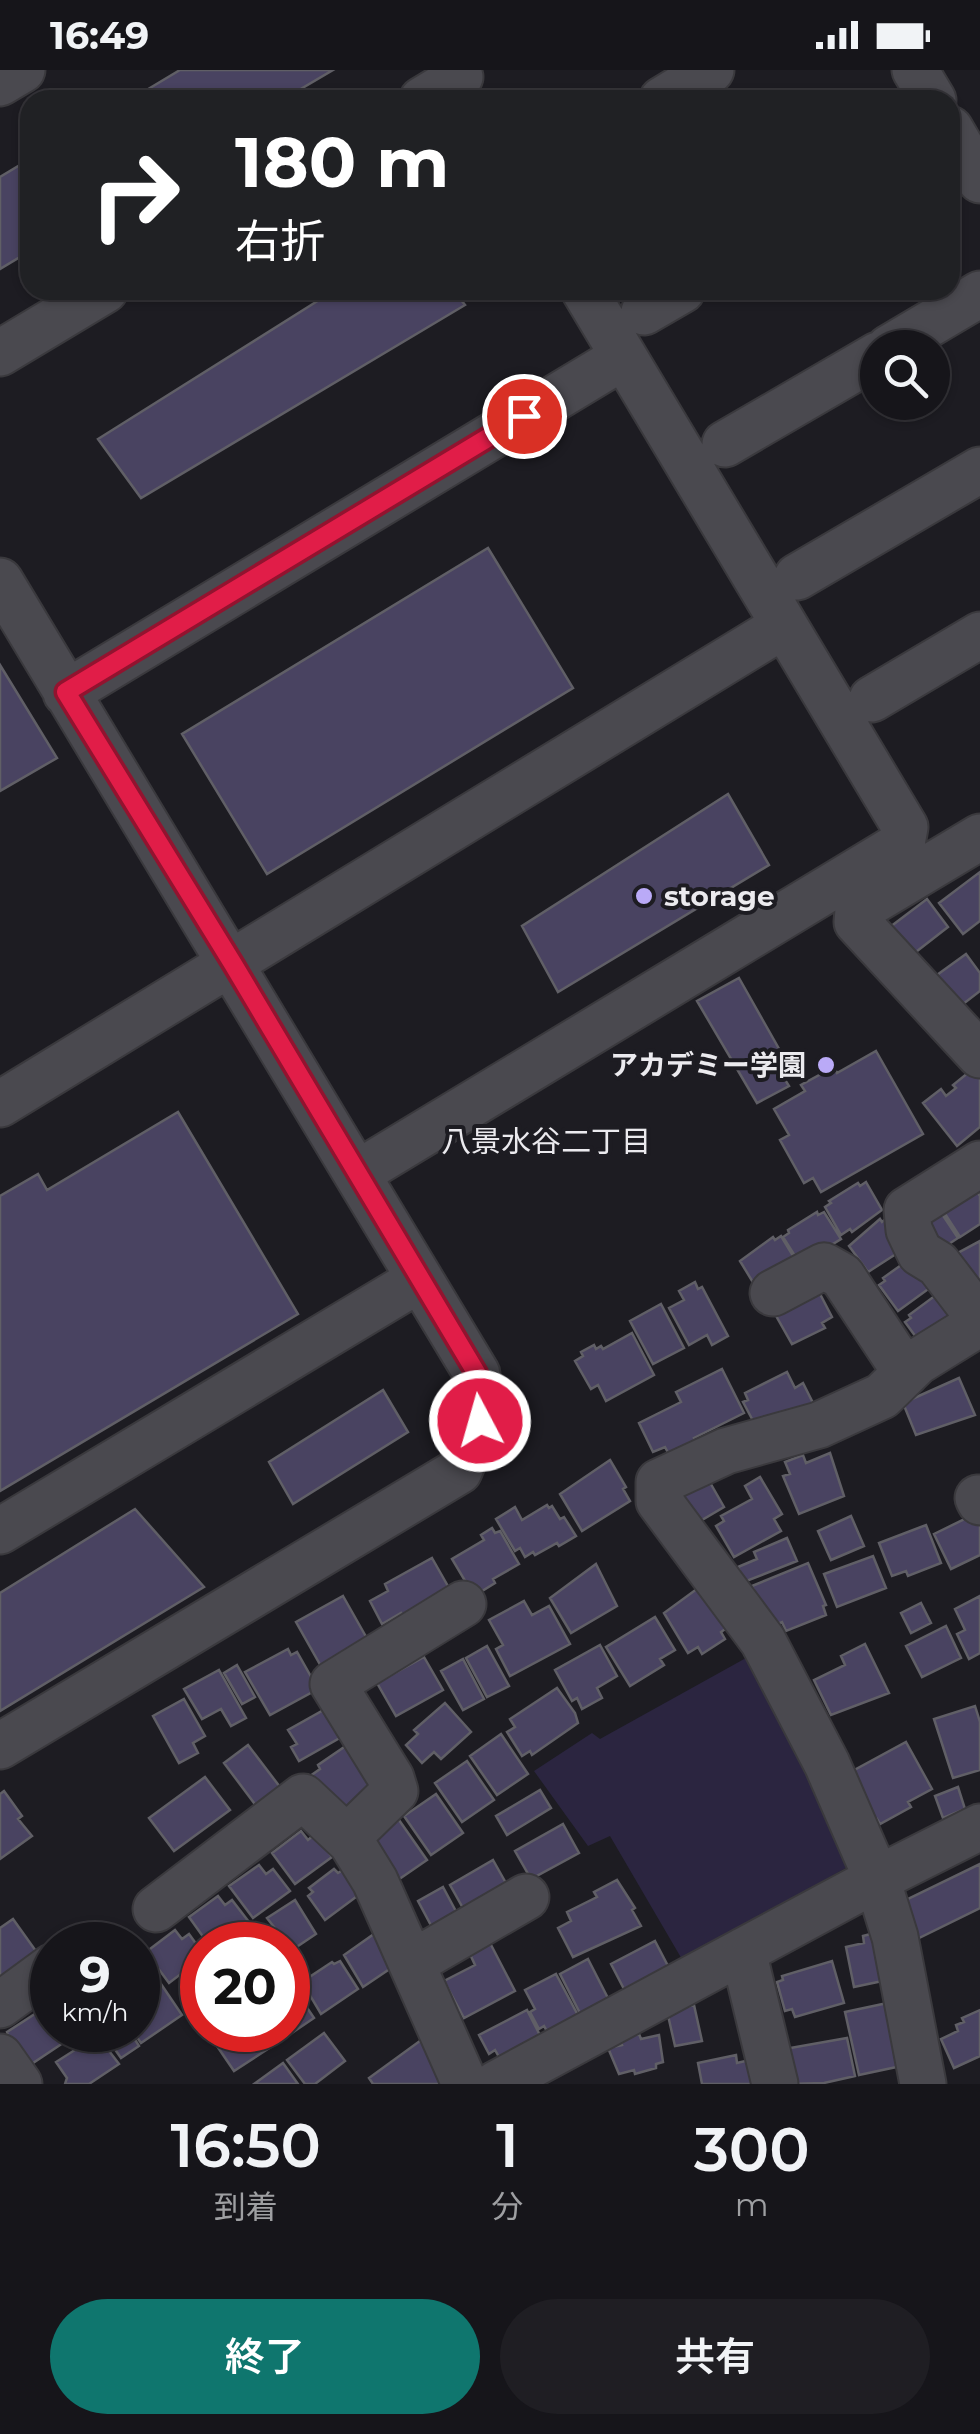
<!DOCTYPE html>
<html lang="ja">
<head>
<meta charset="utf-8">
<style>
  body { margin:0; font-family:Montserrat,"Noto Sans JP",sans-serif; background:#1f1e23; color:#f1f3f6; height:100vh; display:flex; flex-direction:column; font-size:38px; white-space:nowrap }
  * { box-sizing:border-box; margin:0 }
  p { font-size:32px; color:#9e9fa2 }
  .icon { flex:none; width:55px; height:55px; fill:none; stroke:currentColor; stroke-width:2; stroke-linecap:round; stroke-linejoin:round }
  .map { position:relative; height:2014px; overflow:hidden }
  .sheet { display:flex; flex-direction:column; background:#16151a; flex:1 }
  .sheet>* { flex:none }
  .hud { position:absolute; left:20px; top:20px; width:940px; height:210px; border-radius:30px; box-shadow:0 2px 8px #0004,0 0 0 2px #353439; background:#202124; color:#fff; overflow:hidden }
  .controls { position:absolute; left:860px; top:260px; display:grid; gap:20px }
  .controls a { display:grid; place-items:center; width:90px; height:90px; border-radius:50%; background:#16151a; box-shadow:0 2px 8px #0004,0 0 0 2px #353439; font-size:50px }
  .speed { position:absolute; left:30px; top:1852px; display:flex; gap:20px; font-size:50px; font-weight:700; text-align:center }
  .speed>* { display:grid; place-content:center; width:130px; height:130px; border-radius:50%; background:#16151a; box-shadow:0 2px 8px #0004,0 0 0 2px #353439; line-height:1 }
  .speed small { font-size:25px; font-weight:400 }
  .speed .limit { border:15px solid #d22; background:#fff; color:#111 }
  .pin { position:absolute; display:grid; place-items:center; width:85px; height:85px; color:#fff; margin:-42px; border:5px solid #fff; border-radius:50%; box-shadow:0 2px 10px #0007 }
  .me { position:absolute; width:110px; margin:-55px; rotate:354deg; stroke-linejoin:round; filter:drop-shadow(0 0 8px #0008) }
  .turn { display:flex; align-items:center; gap:35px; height:210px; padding:0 50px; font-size:45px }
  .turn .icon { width:130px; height:130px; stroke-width:2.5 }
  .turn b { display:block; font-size:70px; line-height:85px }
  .eta { display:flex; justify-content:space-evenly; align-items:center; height:170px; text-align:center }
  .eta b { font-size:60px; font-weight:600; line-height:70px }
  .action { display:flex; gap:20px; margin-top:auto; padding:20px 50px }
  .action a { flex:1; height:115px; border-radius:60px; background:#0f766e; color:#fff; font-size:40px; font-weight:600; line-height:115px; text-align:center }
  .action a+a { background:#1f1e23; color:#f1f3f6 }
  .status { display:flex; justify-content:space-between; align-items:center; height:70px; padding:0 50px; background:#16151a; direction:ltr }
  .status svg { height:28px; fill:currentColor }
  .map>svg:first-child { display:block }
  .green { fill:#2b2540 }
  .building { fill:#494361; stroke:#605f66; stroke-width:2.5 }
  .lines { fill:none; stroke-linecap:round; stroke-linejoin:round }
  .minor-casing { stroke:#3a393d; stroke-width:49 }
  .minor { stroke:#4a494f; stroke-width:45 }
  .route-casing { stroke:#92132f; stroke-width:25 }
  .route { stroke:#e11d48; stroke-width:18 }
  .poi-dot { fill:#baaaf7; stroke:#1d1c22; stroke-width:4 }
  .labels { text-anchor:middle; stroke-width:8; stroke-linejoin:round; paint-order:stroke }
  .poi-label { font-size:28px; font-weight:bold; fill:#ebeaee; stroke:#1d1c22; text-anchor:start }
  .neighbourhood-label { font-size:30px; fill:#ebeaee; stroke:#1d1c22 }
</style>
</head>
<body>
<div class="status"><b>16:49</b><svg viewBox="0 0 49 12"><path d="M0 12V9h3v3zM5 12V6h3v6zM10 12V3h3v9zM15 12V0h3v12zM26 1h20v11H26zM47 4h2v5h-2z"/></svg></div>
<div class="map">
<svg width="980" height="2014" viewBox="0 0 980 2014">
  <rect width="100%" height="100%" fill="#1d1c22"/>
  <path class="green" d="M746,1588L761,1591L851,1795L683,1891L610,1766L588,1776L534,1701L592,1663L600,1669Z"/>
  <path class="building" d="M180,0H333L282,30H130Z
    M30,89V181L0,199V107Z
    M335,220H453L465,235L141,428L98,369Z
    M488,478L573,618L267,804L182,664Z
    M0,595L57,688L0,721Z
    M728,724L769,795L558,922L522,856Z
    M980,802V851L963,864L939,833Z
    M927,829L948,857L912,885L890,857Z
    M966,884L980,903V921L954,941L930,910Z
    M739,908L791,1000L782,1005L789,1016L757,1033L697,931Z
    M876,981L923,1064L821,1122L813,1108L804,1113L780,1070L789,1065L774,1039L805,1021L801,1015L834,997L837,1003Z
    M974,998L980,1005V1057L957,1076L923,1033L941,1019L946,1026L956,1018L953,1015Z
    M178,1042L298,1244L0,1421V1126L38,1104L47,1120Z
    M866,1112L882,1140L852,1162L850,1159L841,1165L825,1137L831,1133L829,1131L858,1113L860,1116Z
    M973,1115L980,1126V1154L960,1167L936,1130Z
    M938,1138L958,1168L926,1189L930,1143Z
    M817,1142L818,1145L824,1142L841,1169L800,1194L783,1167L789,1163L788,1160Z
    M888,1147L896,1184L868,1202L849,1176L880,1149L882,1152Z
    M781,1166L798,1194L757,1219L740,1191L773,1167L775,1170Z
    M980,1171V1225L941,1192Z
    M911,1188L938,1212L898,1241L879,1215L885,1211L883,1208Z
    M695,1212L698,1219L702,1217L728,1266L712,1275L707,1265L689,1275L669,1238L684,1230L679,1221Z
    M818,1220L832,1247L822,1253L825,1258L792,1274L775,1244Z
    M936,1225L963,1249L924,1278L905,1252L911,1248L909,1245Z
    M661,1234L684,1278L653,1294L630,1251Z
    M632,1263L654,1305L606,1331L598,1315L591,1319L575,1291L583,1286L581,1282L594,1275L596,1279L601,1276L603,1279Z
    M722,1299L744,1343L694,1368L700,1379L673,1392L665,1377L653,1382L639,1353L681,1332L676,1322Z
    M787,1302L795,1318L803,1313L814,1335L759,1362L743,1332L748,1330L745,1323Z
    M959,1308L975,1345L916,1365L903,1333Z
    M383,1320L408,1362L293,1434L269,1392Z
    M830,1383L844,1426L799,1444L783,1406L790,1404L785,1392L803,1385L806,1393Z
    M610,1390L626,1417L623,1419L630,1431L582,1461L560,1424Z
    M760,1407L782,1444L774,1449L781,1461L734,1487L716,1456L724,1451L721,1446L752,1429L745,1416Z
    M708,1409L724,1437L690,1457L674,1428Z
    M547,1435L549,1438L552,1436L560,1449L564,1447L576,1466L559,1476L557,1473L535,1485L533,1482L525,1487L520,1478L515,1481L496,1449L515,1437L522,1450Z
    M135,1439L204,1517L0,1641V1523Z
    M977,1443L980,1450V1485L951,1499L934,1464Z
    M851,1446L864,1476L831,1490L818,1461Z
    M926,1455L941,1493L908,1506L906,1501L892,1506L879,1473Z
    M492,1458L495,1463L500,1461L519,1494L493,1509L495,1513L474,1526L452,1489L484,1470L481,1465Z
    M787,1468L797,1491L744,1512L738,1497L757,1489L754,1482Z
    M873,1486L886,1518L837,1537L824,1504Z
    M432,1488L453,1525L406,1551L401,1543L382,1554L370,1531L388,1521L385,1514Z
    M808,1493L826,1535L823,1536L826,1545L786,1561L782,1552L770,1557L752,1516Z
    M596,1494L617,1536L571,1563L550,1528Z
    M705,1513L731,1555L721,1562L725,1569L702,1584L698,1577L688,1583L664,1543Z
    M343,1526L369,1572L322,1598L296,1552Z
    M980,1526V1583L969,1589L957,1564L965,1560L955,1539Z
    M524,1531L532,1545L549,1536L570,1574L510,1606L496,1579L503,1575L489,1550Z
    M921,1533L931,1553L911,1563L901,1543Z
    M655,1547L675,1580L660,1589L664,1595L630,1616L606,1577Z
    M946,1556L961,1588L922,1607L906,1576Z
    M865,1574L889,1623L831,1645L814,1610L845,1595L841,1586Z
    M600,1575L617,1606L597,1618L602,1628L582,1639L577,1628L572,1631L555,1600Z
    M487,1576L509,1616L487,1627L466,1588Z
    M288,1579L291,1585L297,1582L318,1619L270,1645L245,1602Z
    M424,1587L443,1620L396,1646L377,1613Z
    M463,1589L484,1629L463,1640L441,1601Z
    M237,1595L255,1627L242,1634L224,1603Z
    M219,1600L246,1648L231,1656L221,1639L202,1649L184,1619Z
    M557,1618L575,1643L578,1653L532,1685L530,1681L522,1686L507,1662L515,1657L510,1649Z
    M184,1629L205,1666L193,1673L198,1683L179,1693L153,1646Z
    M445,1633L471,1662L441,1689L434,1682L422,1693L406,1675L418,1664L414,1660Z
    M975,1636L980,1652V1700L953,1708L934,1649Z
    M329,1637L345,1665L299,1691L291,1677L297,1674L288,1660Z
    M501,1664L528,1704L497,1725L470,1686Z
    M353,1671L380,1711L341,1751L310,1706L320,1699L318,1695Z
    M906,1672L932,1719L908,1732L911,1737L880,1754L877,1749L873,1752L847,1704Z
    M248,1675L280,1717L260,1741L224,1693Z
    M467,1691L494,1730L462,1752L435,1713Z
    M205,1707L230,1740L174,1781L149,1748Z
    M958,1717L965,1739L943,1748L935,1726Z
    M540,1720L551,1738L507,1765L496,1746Z
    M4,1721L22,1746L18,1749L32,1766L0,1789V1724Z
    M436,1724L463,1763L431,1785L404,1746Z
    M399,1750L427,1790L395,1812L368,1771Z
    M563,1754L579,1783L531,1809L515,1781Z
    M301,1761L308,1770L315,1764L332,1787L295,1814L272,1783Z
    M493,1790L511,1822L468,1847L450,1815Z
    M980,1794V1838L917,1869L904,1831Z
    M259,1795L266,1804L273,1799L290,1821L253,1848L229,1816Z
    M334,1799L338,1803L343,1800L360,1824L325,1850L308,1826L313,1822L309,1818Z
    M617,1810L635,1838L632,1840L641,1856L573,1887L558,1858L571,1851L567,1842L597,1827L594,1822Z
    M443,1817L459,1847L434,1861L418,1831Z
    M218,1826L225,1835L232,1830L249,1852L218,1875H209L189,1847Z
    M295,1830L316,1864L289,1882L288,1875L267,1848Z
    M13,1849L38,1884L0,1911V1858Z
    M175,1860L182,1869L189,1864L202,1882V1888L169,1913L146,1882Z
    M882,1861L892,1909L854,1917L846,1877L864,1873L863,1866Z
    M374,1864L400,1892L363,1917L344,1885Z
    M489,1871L515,1921L464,1948L444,1911L475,1895L469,1882Z
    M655,1871L668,1896L624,1919L611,1894Z
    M588,1889L612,1936L584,1951L560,1904Z
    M340,1891L358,1919L321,1944L302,1912L332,1892L334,1894Z
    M832,1891L844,1933L795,1947L792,1939L785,1941L777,1912L783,1910L782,1906Z
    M556,1904L581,1951L550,1967L544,1956L539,1959L530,1942L535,1939L525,1920Z
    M202,1905V1952L200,1954L181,1928L186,1924L183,1919Z
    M161,1914L182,1945L141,1973L132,1960H138V1930Z
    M295,1920L314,1948L277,1973L268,1960H288V1921L290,1923Z
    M892,1932L906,1995L859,2005L845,1942Z
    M694,1935L702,1971L675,1976L667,1941Z
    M527,1940L544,1973L503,1994L495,1980L489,1984L479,1965Z
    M980,1940V1986L954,1998L941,1969L958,1961L956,1955L964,1952L962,1948Z
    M38,1942L63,1973L21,2001L7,1962Z
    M93,1960L119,1994L89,2014H65L67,2008L56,1992L78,1978L74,1972Z
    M119,1960H129L139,1976L121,1988L107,1968Z
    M229,1960H260L271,1977L234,2001L215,1973V1969Z
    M324,1963L345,1991L315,2014H305L287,1990Z
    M639,1964L641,1969L659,1965L663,1992L656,1994V1998L635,2004L634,2000L619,2004L608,1978L622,1975L620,1969Z
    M424,1968L455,2014H373L369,2008Z
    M847,1968L855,2006L824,2013L786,2014L779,1980Z
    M736,1985L737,1993L754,1989L760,2014H702L698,1993Z
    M283,1993L298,2014H254Z"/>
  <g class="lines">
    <g class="minor-casing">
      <path id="minor" d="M915,0L933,30
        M0,13L22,0
        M422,30L460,7
        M662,30L711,0
        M950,59L980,110
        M644,242L682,220
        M889,278L980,224
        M0,283L105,220
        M725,374L878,285
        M797,507L980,400
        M0,511L477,1304L480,1351L459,1401L0,1676
        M66,623L623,287
        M872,629L980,565
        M980,767L858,840L857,852L980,985
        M0,1034L783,556
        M980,1094L907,1140L909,1160L920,1183L938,1194L980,1249
        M358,1103L902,774L905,757L584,220
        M773,1223L824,1196L842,1206L906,1303
        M978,1428L980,1432
        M0,1461L420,1209
        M351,1772L357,1758L395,1721L391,1708L333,1614L463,1534
        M156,1839L303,1727L351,1772L375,1811L465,2014
        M743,1881L775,2014
        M412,1893L526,1827
        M0,1935L52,1897
        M0,1987L19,2014
        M496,2014L877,1809L980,1757
        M923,2014L895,1867L877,1809L827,1694L763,1571L659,1431V1412L726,1381L819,1355L882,1326L917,1292L980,1253"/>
    </g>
    <use href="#minor" class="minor"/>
  </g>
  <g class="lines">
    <g class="route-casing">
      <path id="route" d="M480,1351L477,1304L233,894L66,622L524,346"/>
    </g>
    <use href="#route" class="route"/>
  </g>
  <g class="poi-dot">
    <circle cx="644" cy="826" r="10"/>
    <circle cx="826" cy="995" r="10"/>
  </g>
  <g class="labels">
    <g class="poi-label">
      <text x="664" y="836">storage</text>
      <text x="806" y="1005" text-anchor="end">アカデミー学園</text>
    </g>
    <g class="neighbourhood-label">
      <text x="546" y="1082">八景水谷二丁目</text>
    </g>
  </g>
</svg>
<div class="controls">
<a><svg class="icon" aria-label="search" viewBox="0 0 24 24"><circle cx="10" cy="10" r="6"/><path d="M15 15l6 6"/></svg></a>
</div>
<div class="speed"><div>9<small>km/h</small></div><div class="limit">20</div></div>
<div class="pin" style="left:524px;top:346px;background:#d93025"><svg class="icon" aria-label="arrive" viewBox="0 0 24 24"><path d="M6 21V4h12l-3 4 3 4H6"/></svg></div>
<svg class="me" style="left:480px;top:1351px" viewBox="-20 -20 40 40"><circle r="17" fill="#e11d48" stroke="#fff" stroke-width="3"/><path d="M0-11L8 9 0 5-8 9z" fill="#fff"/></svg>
<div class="hud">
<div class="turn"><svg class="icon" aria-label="right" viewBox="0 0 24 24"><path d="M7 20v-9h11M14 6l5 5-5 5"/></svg><div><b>180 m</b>右折</div></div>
</div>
</div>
<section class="sheet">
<div class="eta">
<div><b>16:50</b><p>到着</p></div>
<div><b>1</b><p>分</p></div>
<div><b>300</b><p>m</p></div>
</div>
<div class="action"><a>終了</a><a>共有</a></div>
</section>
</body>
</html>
